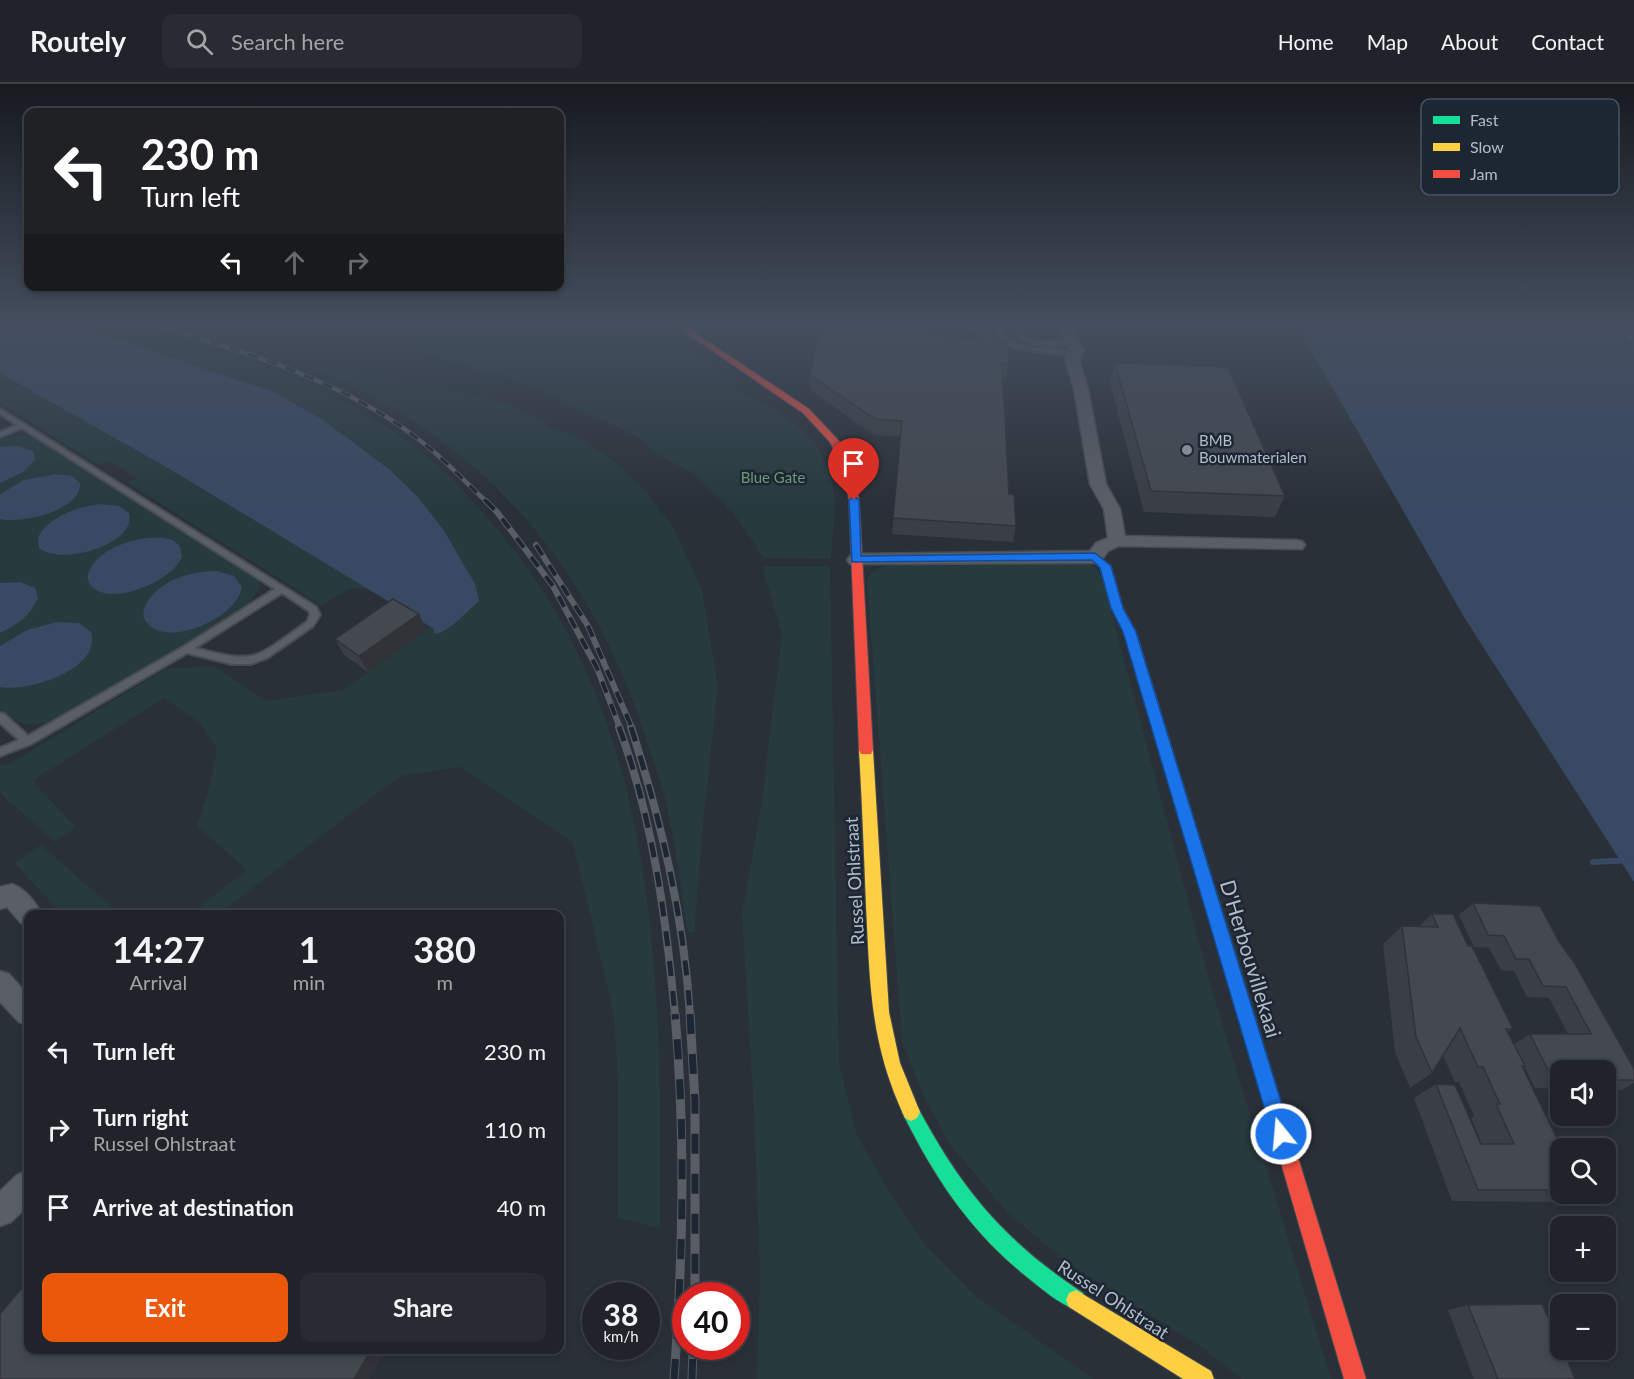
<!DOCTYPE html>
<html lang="en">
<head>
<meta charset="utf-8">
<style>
  body { margin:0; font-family:Lato,sans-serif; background:#282c32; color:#f1f3f6; height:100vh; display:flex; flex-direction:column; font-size:22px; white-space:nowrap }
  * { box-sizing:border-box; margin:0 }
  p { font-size:20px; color:#a2a4a8 }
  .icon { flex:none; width:33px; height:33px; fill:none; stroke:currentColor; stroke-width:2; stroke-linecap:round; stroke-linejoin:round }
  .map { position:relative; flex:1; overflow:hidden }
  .side { position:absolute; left:24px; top:826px; width:540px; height:444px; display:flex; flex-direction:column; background:#20242a; border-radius:12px; box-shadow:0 3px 9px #0003,0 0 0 2px #3d4147 }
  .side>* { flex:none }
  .hud { position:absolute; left:24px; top:24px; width:540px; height:183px; border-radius:12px; box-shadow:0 3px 9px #0003,0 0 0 2px #3d4147; background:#202124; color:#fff; overflow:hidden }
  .tools { position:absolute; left:1550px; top:976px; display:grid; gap:12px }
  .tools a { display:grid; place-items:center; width:66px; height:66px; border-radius:12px; background:#20242a; box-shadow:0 3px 9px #0003,0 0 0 2px #3d4147; font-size:30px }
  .speed { position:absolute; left:582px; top:1198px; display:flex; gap:12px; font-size:30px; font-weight:700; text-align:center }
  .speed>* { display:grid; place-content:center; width:78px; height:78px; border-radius:50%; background:#20242a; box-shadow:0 3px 9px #0003,0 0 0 2px #3d4147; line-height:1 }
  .speed small { font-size:15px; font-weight:400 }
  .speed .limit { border:9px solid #d22; background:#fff; color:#111 }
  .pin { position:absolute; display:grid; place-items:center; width:51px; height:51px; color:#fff; margin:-62px -26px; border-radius:50% 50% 50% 0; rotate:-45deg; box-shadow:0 0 6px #0007 }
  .pin .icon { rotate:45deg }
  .me { position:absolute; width:66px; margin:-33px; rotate:343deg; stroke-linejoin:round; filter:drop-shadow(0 0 4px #0008) }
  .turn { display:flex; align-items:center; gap:21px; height:126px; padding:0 18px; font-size:27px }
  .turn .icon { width:78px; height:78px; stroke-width:2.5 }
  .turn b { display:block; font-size:42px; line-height:51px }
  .lanes { display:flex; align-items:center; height:57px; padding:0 18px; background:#0003; justify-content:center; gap:30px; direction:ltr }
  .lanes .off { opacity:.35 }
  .eta { display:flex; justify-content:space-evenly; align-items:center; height:102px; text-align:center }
  .eta b { font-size:36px; font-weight:700; line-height:42px }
  .action { display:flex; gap:12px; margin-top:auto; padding:12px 18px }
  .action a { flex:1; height:69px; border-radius:12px; background:#ea580c; color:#fff; font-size:24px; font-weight:700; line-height:69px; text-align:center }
  .action a+a { background:#282c32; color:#f1f3f6 }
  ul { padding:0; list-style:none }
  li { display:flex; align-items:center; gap:18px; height:78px; padding:0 18px }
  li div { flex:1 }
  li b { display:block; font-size:22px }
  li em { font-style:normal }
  header { display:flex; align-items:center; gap:36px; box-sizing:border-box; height:84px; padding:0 30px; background:#20242a; border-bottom:2px solid #3d4147 }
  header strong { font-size:28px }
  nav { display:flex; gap:33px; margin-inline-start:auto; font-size:21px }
  .search { width:420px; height:54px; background:#282c32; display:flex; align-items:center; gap:15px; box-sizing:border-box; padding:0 21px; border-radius:12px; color:#a2a4a8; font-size:22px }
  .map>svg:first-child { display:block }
  .green { fill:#273a3e }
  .water { fill:#384963 }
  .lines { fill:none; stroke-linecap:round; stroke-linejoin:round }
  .stream { stroke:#384963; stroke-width:6 }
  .ferry { stroke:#7c92b1; stroke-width:1.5; stroke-dasharray:5 4.5; stroke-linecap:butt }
  .lane-casing { stroke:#484c53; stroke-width:4 }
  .street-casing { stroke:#484c53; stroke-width:3 }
  .fast-casing { stroke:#484c53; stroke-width:2 }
  .slow-casing { stroke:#484c53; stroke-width:2 }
  .jam-casing { stroke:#484c53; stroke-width:2 }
  .lane { fill:#5a5e66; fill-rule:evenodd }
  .street { fill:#5a5e66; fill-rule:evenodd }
  .fast { fill:#16e098; fill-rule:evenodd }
  .slow { fill:#ffcf43; fill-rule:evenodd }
  .jam { fill:#f24e42; fill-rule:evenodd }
  .rail-far3-casing { stroke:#595d64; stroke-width:4.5 }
  .rail-far2-casing { stroke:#595d64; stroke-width:6 }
  .rail-far1-casing { stroke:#595d64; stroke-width:8 }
  .rail-casing { stroke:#595d64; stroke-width:9 }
  .rail-far3 { stroke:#1d2633; stroke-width:3; stroke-dasharray:10; stroke-linecap:butt }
  .rail-far2 { stroke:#1d2633; stroke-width:4; stroke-dasharray:12; stroke-linecap:butt }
  .rail-far1 { stroke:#1d2633; stroke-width:5; stroke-dasharray:15; stroke-linecap:butt }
  .rail { stroke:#1d2633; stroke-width:7; stroke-dasharray:20; stroke-linecap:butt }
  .wall { fill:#3a3f45 }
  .shaded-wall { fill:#303338 }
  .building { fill:#444950; stroke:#303338; stroke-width:1.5 }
  .route { fill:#1a73e8; stroke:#114b97; stroke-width:1.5 }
  .poi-dot { fill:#848b96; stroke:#1d2633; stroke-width:2 }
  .labels { text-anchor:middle; stroke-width:5; stroke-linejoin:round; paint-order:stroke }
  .far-poi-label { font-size:15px; fill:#b4bcc9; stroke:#1d2633; text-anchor:start }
  .far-park-label { font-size:15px; fill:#6b9a76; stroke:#1d2633 }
  .street-label { font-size:18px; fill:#b4bcc9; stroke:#1d2633 }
  .near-street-label { font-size:21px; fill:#b4bcc9; stroke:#1d2633 }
  .key { fill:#1d2633; stroke:#4a5360; stroke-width:1.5 }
  .key-label { font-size:16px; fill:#b4bcc9 }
</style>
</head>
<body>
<header>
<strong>Routely</strong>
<div class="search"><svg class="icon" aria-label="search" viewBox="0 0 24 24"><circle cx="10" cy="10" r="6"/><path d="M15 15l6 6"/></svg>Search here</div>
<nav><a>Home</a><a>Map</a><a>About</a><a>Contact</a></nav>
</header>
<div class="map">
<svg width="1634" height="1295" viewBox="0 0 1634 1295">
  <rect width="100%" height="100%" fill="#2a3038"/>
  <path class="green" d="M52,240C79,240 106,238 133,240C151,241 170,250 187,256C243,273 297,292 348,321C373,335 400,350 422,368C445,385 464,408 484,430C662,626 662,894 660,1144L618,1134V999L614,931L573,758L460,683L400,692L217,831H189L247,786L197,742L209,705L217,665L200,639L164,614L32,697L76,743L55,758L0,709V681L10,680L165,585L214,582L266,617L343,606L426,546L463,515Z
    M428,240H652L734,296L729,304C776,322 826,349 833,405C837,427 832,453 831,475L764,474L737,434L694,390L656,370L637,352L517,297L424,269L417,260Z
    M0,268L368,504L349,505L321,521L128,399L137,394L108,377L99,381L0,319Z
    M301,278L462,308L510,321L547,339L545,341L574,352L615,377L644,405L673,443L702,506L718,602L703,740L694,848H688C681,807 676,764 667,723C663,704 656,685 650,667C606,521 522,399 388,322C359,305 331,290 298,279Z
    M26,351L34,353L259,496L260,503L248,521L235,531L66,632C36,642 25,647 0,625V354Z
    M1076,478C1091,480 1098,483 1103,497L1211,903L1331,1295H1242L1203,1264L1065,1177L1007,1128L949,1059L922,1009L902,957L867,497C871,486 878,484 889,481Z
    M762,482H830L839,980L857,1051L889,1108L926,1162L973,1210L1093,1295H757L760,1188L754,1027L742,830L761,724L782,550Z
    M41,761L121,831H63L14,779Z"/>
  <path class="water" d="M0,240H72L274,308L323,336L390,386L418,413L443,445L475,500L479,517C467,527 450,548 434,550V545L173,387L0,289Z
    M1296,240H1634V798L1464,533Z
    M18,362L33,367L35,376L23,388L0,399V363Z
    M56,390L72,392L80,399C82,427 21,440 0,435V410L24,396Z
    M100,420L119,422L129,429C137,461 61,482 39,464L38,453C50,432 77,423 100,420Z
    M164,454L173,456L180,462L182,473C173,496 112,524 91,502C87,497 87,490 90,485C103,461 140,452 164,454Z
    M216,487L234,492L242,503C238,533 170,564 148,540C143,535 142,529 145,523C155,497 191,487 216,487Z
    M20,498L35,504L38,514C31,531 17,541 0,549V499Z
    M57,538L79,539L91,548C102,586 27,608 0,603V562L27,546Z"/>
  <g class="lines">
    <path class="stream" d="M1593,778L1634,776"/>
    <path class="ferry" d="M1614,240L1634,257"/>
    <g class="lane-casing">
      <path id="lane" d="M961,240H968L1006,261L1001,262Z
        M993,240H999L1001,249L1017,261L1074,268L1077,270L1074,272L1013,264L996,251Z
        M1020,240H1026L1022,249C1037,262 1054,258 1072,252L1075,254C1057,265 1030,265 1015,249Z
        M0,325L316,523L320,531L313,542L267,574L251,580H232L187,569L31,660L0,672V664L19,656L0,639V629L4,630L28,652L183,563L275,505L22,344L0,353V348L17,341L0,330ZM282,509L309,527L310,531L307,538C293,547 266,570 251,572C232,575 213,568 195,564Z"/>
    </g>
    <g class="street-casing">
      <path id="street" d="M1057,240H1069L1084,267L1079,276L1088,305L1106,400L1120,425L1125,452L1296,456L1302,457L1305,461L1302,465L1119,462L1108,467L1101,477L1095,479L850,480L847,476L850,472L856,470L1090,467L1096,459L1108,454L1104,425L1090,400L1074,305L1065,276L1070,267Z
        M12,800C25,805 36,818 42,831H28V841L21,839L7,823L0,825V803Z
        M0,887L9,890L28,911V942L19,938L0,918Z
        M28,1087V1122L11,1138L0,1142V1107L17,1091Z"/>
    </g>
    <g class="fast-casing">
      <path id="fast" d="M1182,714L1187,716L1189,720L1285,1031L1282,1037L1276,1040L1270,1037L1267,1031L1175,720L1177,716Z
        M911,1019L917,1022C961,1105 1004,1157 1083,1209L1086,1216L1083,1223L1076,1226C1058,1219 1042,1205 1027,1193C971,1148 937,1097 905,1034L902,1028L905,1022Z"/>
    </g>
    <g class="slow-casing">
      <path id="slow" d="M866,661L871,662L873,666L889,928L900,979L920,1028L917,1034L911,1037L905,1034C870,960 870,901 866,821C864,769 862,718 859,666L861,662Z
        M1076,1206L1211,1287L1214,1295H1183L1069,1223L1066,1216L1069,1209Z"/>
    </g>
    <g class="jam-casing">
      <path id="jam" d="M673,240H682L809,325L839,357L853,386L859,416L873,666L871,670H861L859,666L849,416L843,386L830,358L803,329Z
        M1095,469L1111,482L1123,524L1136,548L1189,720L1187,724L1182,726L1177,724L1175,720L1124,548L1111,524L1100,483L1089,473Z
        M1276,1022L1282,1025L1285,1031L1366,1295H1344L1267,1031L1270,1025Z"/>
    </g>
    <use href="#lane" class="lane"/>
    <use href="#street" class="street"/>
    <use href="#fast" class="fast"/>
    <use href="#slow" class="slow"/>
    <use href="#jam" class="jam"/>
    <g class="rail-far3-casing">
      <path id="rail-far3" d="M153,240C247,269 349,298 427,362C448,379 467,400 487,418"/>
    </g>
    <g class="rail-far2-casing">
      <path id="rail-far2" d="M486,417L497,428L553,502L597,584L620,644
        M536,461L588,542L632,644"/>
    </g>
    <g class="rail-far1-casing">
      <path id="rail-far1" d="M619,643C653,735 666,834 675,931
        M631,643C661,737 684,832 690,931"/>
    </g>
    <g class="rail-casing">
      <path id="rail" d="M690,930L695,1018V1212
        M674,1295C683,1174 686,1051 675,930
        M692,1295L693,1263"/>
    </g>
    <use href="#rail-far3" class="rail-far3"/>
    <use href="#rail-far2" class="rail-far2"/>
    <use href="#rail-far1" class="rail-far1"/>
    <use href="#rail" class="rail"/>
  </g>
  <path class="wall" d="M948,253L1009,279L1006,295L1003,294L1009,410L1016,442L1013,458L892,450L901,353L874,351L810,306V291Z
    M1115,279L1285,412L1275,433L1144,428L1110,299Z
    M419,530L426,546L368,588L344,571L335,555Z
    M1473,819L1558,856L1634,985V999L1621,1006L1605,1005V987H1560V1005L1535,1004L1524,982L1522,984L1560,1065V1110H1574L1553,1118L1452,1117L1414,1014L1436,1000L1482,1060L1471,1034L1474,1032L1459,998H1455L1443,972L1432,989L1410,1004L1395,968L1383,860L1402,842L1418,843L1432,830L1468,862L1513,945L1508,948L1514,960L1530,950H1568L1549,914L1527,913L1514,887L1501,886L1489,864L1474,863L1459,831Z
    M1468,1221L1575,1295H1474L1448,1226Z"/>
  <path class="shaded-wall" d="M419,530L426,546L368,588L359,572Z
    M371,1266H386L369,1295H354Z"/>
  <path class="building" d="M821,242L948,248V253L1008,256L1009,279H1002L1009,410H1014L1016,442L893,434L902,337L875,335L810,291Z
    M1115,279L1228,283L1285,412L1151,407Z
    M393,515L419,530L359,572L335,555Z
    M1473,819L1540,822L1558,856L1575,880L1634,985V996H1605V987H1560V995L1552,994L1530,950H1591L1566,903L1543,902L1529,875H1516L1504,852L1488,851Z
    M1432,830H1453L1468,862H1472L1513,945H1506L1525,982H1522L1562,1065H1560V1106H1478L1436,1000L1455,1001L1481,1060H1514L1496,1020H1500L1483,983H1478L1460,944L1432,989L1416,953L1402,842L1438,843Z
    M28,1197V1266H371L354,1295H0V1230Z
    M1542,1220L1560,1260V1266H1563L1575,1295H1498L1468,1221Z"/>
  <linearGradient id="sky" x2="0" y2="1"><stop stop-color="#171a1f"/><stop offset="0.57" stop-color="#444e5e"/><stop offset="1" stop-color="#444e5e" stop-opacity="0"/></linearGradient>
  <rect width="1634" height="421" fill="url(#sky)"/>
  <path class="route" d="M854,412L859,416L861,472L1095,469L1111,482L1123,524L1136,548L1291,1050L1288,1057L1281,1059L1275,1057L1272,1050L1123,548L1111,524L1100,484L1092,476L852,478L849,416Z"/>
  <circle class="poi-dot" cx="1187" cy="366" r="6"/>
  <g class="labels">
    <g class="far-poi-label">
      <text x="1199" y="362">BMB<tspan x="1199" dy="17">Bouwmaterialen</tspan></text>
    </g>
    <g class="far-park-label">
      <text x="773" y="399">Blue Gate</text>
    </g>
    <g class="street-label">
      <text transform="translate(855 797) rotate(-93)" y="6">Russel Ohlstraat</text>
      <text transform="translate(1113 1216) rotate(33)" y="6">Russel Ohlstraat</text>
    </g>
    <g class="near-street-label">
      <text transform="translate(1250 875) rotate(73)" y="7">D'Herbouvillekaai</text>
    </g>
  </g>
  <rect x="1421" y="15" width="198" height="96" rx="9" class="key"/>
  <rect x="1433" y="32" width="27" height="8" fill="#16e098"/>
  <rect x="1433" y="59" width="27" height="8" fill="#ffcf43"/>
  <rect x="1433" y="86" width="27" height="8" fill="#f24e42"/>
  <g class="key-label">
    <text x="1470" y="42">Fast</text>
    <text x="1470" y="69">Slow</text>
    <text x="1470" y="96">Jam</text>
  </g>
</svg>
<div class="tools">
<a><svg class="icon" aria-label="sound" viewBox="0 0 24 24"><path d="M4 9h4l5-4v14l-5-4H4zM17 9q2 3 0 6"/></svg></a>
<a><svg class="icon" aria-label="search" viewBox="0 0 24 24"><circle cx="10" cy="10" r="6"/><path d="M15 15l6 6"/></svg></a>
<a>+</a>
<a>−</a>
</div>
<div class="speed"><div>38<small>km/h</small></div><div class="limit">40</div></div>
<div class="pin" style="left:854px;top:416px;background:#d93025"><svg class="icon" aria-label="arrive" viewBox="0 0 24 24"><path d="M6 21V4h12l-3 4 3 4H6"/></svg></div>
<svg class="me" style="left:1281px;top:1050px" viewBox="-20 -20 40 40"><circle r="17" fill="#1a73e8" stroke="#fff" stroke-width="3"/><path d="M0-11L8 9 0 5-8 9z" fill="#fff"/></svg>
<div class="hud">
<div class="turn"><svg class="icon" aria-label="left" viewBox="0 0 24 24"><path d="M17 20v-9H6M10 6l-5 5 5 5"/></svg><div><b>230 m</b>Turn left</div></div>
<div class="lanes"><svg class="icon" aria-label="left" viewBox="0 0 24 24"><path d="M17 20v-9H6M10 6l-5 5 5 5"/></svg><svg class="icon off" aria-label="ahead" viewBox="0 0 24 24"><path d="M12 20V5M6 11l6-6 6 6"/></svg><svg class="icon off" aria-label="right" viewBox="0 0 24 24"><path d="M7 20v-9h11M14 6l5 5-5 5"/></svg></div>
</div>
<section class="side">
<div class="eta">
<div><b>14:27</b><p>Arrival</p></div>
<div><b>1</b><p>min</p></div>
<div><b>380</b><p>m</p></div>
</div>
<ul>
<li><svg class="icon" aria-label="left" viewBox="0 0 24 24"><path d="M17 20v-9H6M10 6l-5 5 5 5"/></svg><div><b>Turn left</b></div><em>230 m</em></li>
<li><svg class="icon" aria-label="right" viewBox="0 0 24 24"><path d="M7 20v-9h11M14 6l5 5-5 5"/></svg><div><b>Turn right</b><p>Russel Ohlstraat</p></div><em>110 m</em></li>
<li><svg class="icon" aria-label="arrive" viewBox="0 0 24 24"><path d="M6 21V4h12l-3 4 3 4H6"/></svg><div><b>Arrive at destination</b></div><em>40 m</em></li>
</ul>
<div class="action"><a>Exit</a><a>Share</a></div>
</section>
</div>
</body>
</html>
